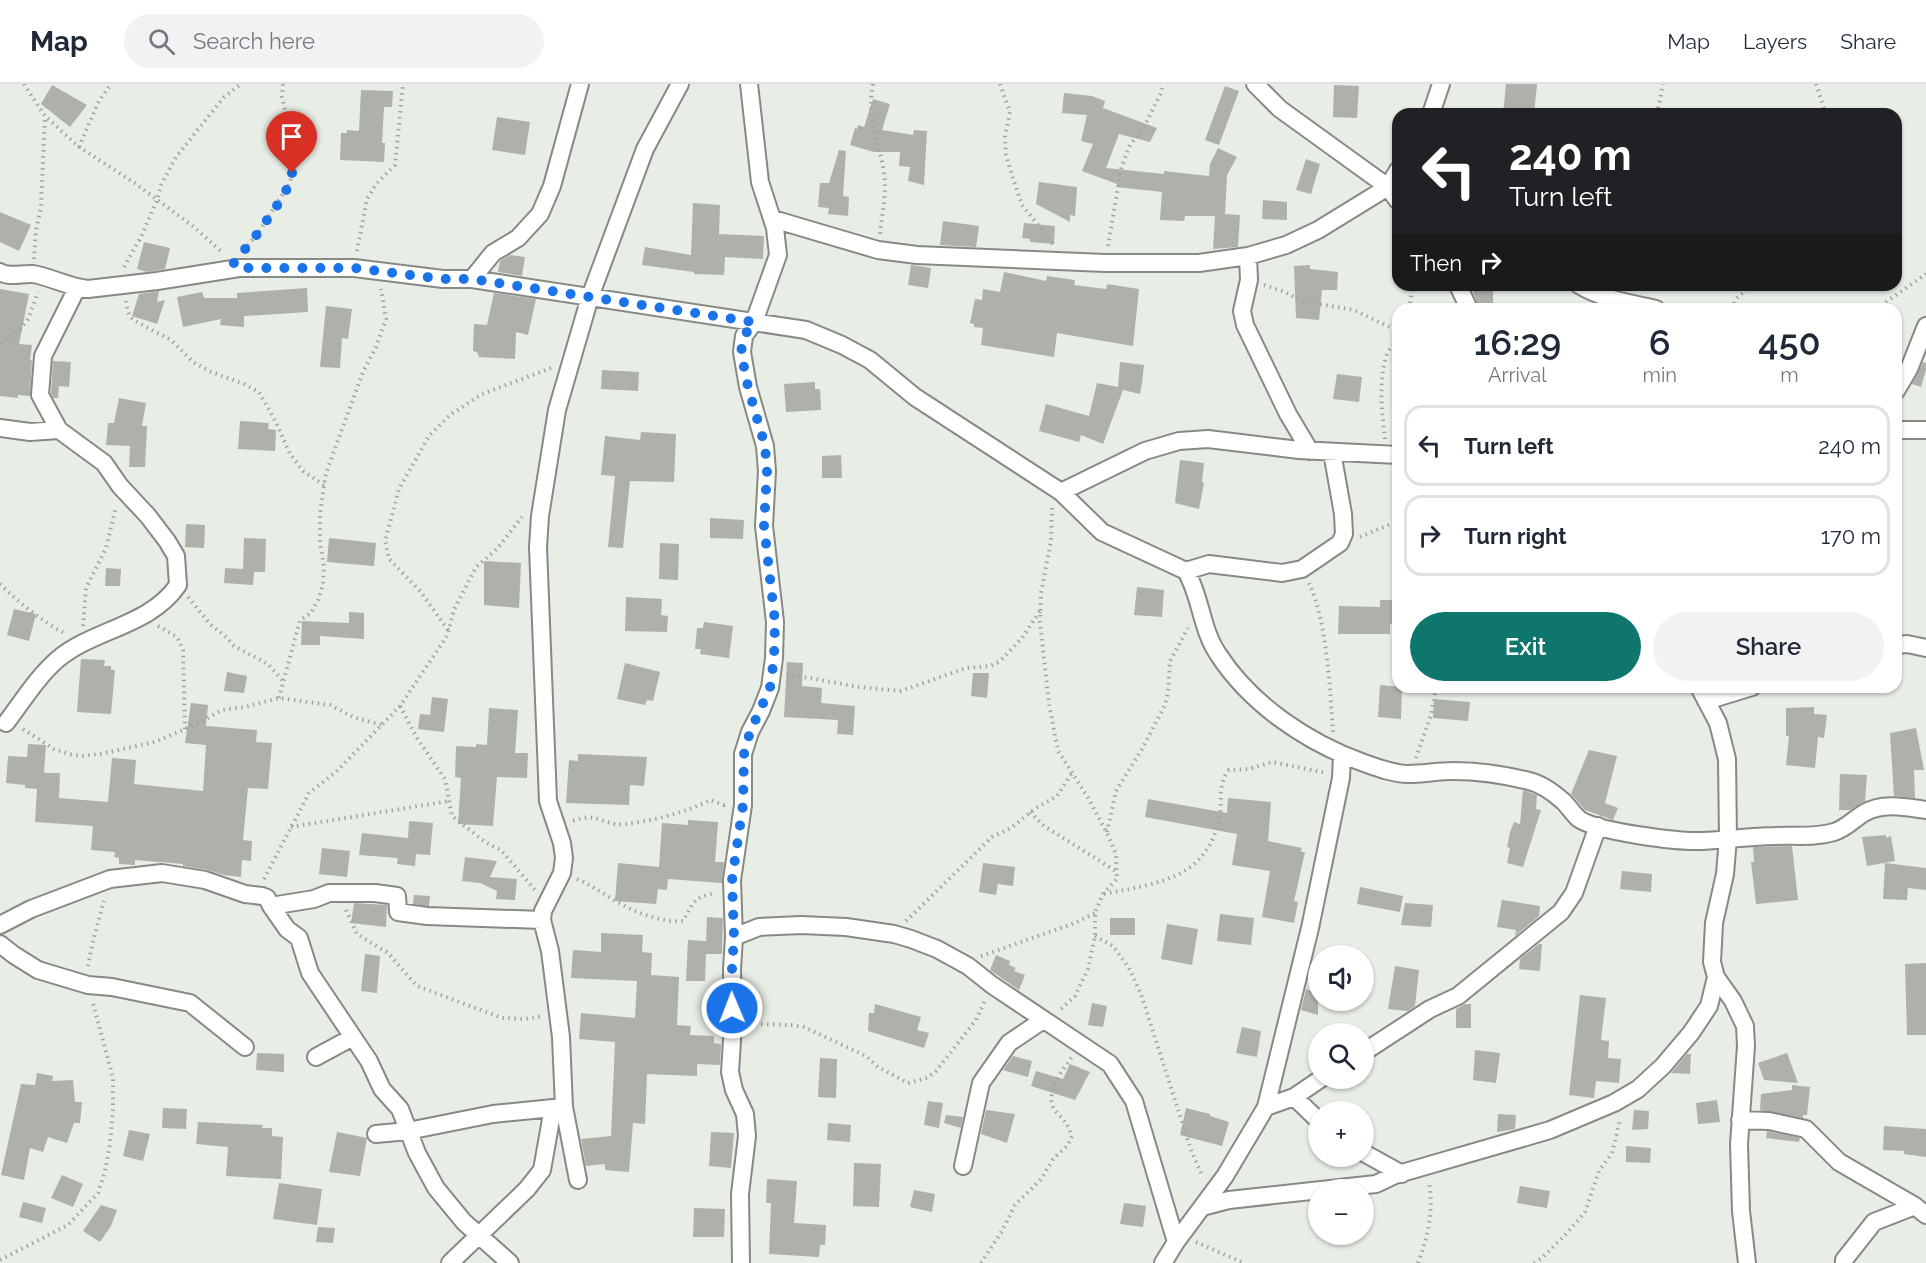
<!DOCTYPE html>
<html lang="en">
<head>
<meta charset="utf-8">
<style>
  body { margin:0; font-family:Raleway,sans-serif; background:#f2f2f3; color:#1f2937; height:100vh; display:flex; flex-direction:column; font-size:22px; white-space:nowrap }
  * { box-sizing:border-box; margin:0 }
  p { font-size:20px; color:#747a83 }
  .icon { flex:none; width:33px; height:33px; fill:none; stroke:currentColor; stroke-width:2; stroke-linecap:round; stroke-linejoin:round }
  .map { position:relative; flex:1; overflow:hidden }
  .sheet { position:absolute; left:1392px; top:219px; width:510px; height:390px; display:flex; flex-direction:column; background:#fff; border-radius:18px; box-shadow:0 2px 4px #0004 }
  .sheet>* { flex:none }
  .top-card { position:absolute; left:1392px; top:24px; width:510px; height:183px; border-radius:18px; box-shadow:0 2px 4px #0004; background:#202124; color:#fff; overflow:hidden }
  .controls { position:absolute; left:1308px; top:861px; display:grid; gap:12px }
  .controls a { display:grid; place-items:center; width:66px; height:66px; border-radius:50%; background:#fff; box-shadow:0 2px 4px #0004; font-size:30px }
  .pin { position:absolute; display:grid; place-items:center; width:51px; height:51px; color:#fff; margin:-62px -26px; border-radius:50% 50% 50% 0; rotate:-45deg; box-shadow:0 0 6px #0007 }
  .pin .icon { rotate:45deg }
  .me { position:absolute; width:66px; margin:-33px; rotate:359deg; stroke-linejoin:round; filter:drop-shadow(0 0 4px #0008) }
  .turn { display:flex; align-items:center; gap:21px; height:126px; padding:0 18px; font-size:27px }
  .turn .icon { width:78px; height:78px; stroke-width:2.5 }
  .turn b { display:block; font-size:42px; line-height:51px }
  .then { display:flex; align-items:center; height:57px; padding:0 18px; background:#0003; gap:12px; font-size:22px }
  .eta { display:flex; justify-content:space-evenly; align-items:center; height:102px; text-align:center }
  .eta b { font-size:36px; font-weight:600; line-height:42px }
  .action { display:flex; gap:12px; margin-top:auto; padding:12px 18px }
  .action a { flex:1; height:69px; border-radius:36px; background:#0f766e; color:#fff; font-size:24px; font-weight:600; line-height:69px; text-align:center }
  .action a+a { background:#f2f2f3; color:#1f2937 }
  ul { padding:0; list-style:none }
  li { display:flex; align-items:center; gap:18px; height:81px; margin:0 12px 9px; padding:0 6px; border:3px solid #e0e1e3; border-radius:18px }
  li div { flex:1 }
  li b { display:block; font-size:22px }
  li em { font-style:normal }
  header { display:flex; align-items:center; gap:36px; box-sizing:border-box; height:84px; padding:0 30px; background:#fff; border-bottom:2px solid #e0e1e3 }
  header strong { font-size:28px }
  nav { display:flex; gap:33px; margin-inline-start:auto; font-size:21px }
  .search { width:420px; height:54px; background:#f2f2f3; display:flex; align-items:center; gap:15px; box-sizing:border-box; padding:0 21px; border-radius:33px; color:#747a83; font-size:22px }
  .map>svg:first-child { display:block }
  .building { fill:#adb1aa }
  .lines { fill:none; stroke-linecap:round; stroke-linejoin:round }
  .minor-casing { stroke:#868a83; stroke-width:20 }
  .path { stroke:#a1a59f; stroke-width:4; stroke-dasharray:1.5 4.5; stroke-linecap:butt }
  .minor { stroke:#fff; stroke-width:16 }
  .route { stroke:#1a73e8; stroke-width:10; stroke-dasharray:0 18 }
</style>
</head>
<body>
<header>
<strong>Map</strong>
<div class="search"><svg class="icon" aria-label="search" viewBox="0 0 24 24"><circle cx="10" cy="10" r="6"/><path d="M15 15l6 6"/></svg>Search here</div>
<nav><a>Map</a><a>Layers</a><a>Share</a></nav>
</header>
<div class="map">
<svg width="1926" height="1179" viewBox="0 0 1926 1179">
  <rect width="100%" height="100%" fill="#e8ede5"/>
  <path class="building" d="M1506,0H1537L1534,30H1503Z
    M52,1L87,21L70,43L41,20Z
    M1334,1L1359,2L1357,34L1333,33Z
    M1225,2L1239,7L1219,61L1205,56Z
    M361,6L393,7L392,23H384L382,59H385L384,78L340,76L341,49H347V46L359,47Z
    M1064,9L1092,12L1105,17L1103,24L1157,44L1150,58L1119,50L1106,84L1164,90V87L1209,92L1210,80L1218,64L1237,73L1227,91L1225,130L1240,131L1238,163L1213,165L1215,132H1185L1184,137L1160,136L1162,108L1117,103V100L1082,87L1093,60L1081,57L1087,31L1062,29Z
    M873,15L890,20L882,46L913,51L914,46L927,47L924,101L908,97L910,83L899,82L900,68H874L850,61L855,44L857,45L858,41L864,43Z
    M497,33L530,38L525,71L492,66Z
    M839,66L846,67L843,112L849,113L848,132L828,130L829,124L818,123L820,99H829Z
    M1306,75L1320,80L1311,110L1296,106Z
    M1039,98L1077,103L1075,132L1070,131V138L1036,120Z
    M1263,116L1287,118V136L1262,135Z
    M693,119L720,121L719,150L764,152L763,175L725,173L724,191L694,190V188L642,181L645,163L691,171Z
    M0,128L31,141L19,167L0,158Z
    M943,137L979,142L976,163L940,161Z
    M1024,139L1055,142L1054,160L1030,158V155L1022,154Z
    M144,158L170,164L165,185L147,188L137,185Z
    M510,171L525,173L522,192L498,188L500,177Z
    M911,181L931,184L928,204L908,201Z
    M1310,181V185L1338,188L1337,206H1322L1319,236L1296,234L1294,182Z
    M1004,188L1046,197L1047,192L1075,196L1074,201L1106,205L1107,200L1139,205L1133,262L1057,249L1054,273L981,261L983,244L974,243V240L970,239L975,215L982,216L983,205L1000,208Z
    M1471,201H1493V225H1479Z
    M307,204L308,228L244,232V243L220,241L221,235L183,243L177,213L202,208L204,214H237V209Z
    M0,205L29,210L19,260L32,261L30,276H32L30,312L18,311V314L0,312Z
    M159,207L157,218L165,216L157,240L132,232L139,210Z
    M494,209L536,215L528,251L516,248L515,275L479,273L477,268L473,267L474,240L487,241Z
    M326,222L352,225L348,255L342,254L340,284L320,283Z
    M53,277L71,278L69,303L59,302L58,314H53L51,309Z
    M1120,278L1144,281L1142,299L1140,310L1123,306L1103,360L1081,351L1079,358L1039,347L1046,320L1089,332L1097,299L1118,303Z
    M1923,278L1926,279V286L1921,303L1912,300Z
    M602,286L639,288L638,307L601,305Z
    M1337,290L1362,293L1359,318L1333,315Z
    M815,298V305H820L821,326L786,328L784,300Z
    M119,314L146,319L142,342H147L145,383H129L130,362L106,361L108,339H114Z
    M240,337L269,339L268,345L276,346L275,367L238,365Z
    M641,348L676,350L674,398L630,397L623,464L608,463L615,392L601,391L605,352L640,356Z
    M841,371L842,394H822V372Z
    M1180,376L1204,379L1202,398L1204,399L1199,425L1175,419Z
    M710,434L744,436L743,455L710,454Z
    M186,440L205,441L204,464L185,463Z
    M244,454L266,455L265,488H254L253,501L224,499L225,484L243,485Z
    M329,454L376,459L374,482L327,478Z
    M660,459L679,460L678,496L659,495Z
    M484,477L521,479L519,524L484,521Z
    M106,484L121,485L120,502H105Z
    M1137,503L1164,506L1162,533L1134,531Z
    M626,513L662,515L661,531L668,532L667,548L625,547Z
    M1380,516H1398V540H1390V550H1338L1339,522L1380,523Z
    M14,525L36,530L29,557L7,551Z
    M349,528L364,529V555L320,552V561H301L302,537L349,539Z
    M704,538L733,542L729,574L700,570L701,565H695L697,544H703Z
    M81,575L105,576L104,582H111V586H115L111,630L77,628Z
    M787,578L803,579L802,602L822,604L821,619L855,622L853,651L837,650L838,636L784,633Z
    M625,579L660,588L653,617L647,616L645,621L617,615Z
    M227,588L247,592L244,609L224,607Z
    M973,589H989L987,614L971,612Z
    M1380,601L1402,603L1401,635L1378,633Z
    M432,613L448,615L444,648L418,645L420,630L430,631Z
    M1434,615L1470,618L1468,637L1433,634Z
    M191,619L208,621L206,642L257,646L256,658L272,659L268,705L248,704L243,756L252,757L251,777L242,776L241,793L224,791L207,786L183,782V780L135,776V781L119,780V774L114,773L115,768L91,766L93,742L35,738L37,705L25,704V701L6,699L8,672L27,673L28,660L46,661L44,689H60L59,714L108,718L112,674L136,676L134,700L203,707L206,661L185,659Z
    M1814,623V630L1827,631L1824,654L1818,653L1815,684L1786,681L1789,652H1786V624Z
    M489,624L518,626L515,669H528L527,694L497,693L493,742L458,740L461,694L455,693L456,662L476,663V660L487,661Z
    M1916,644L1924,686H1914L1915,714L1894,712L1890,649Z
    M1589,666L1617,672L1605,719L1618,724L1613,736L1585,726L1571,710Z
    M578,670L647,673L644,702L630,701L629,721L566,719L569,676L578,677Z
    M1840,690L1867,691L1865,717L1850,726H1839Z
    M1523,706L1537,711L1536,725L1541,726L1523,783L1507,779L1510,764L1507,763L1510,748L1514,738L1520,740Z
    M1228,714L1271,718L1268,757L1302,764L1301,768H1305L1294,817L1298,818L1294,839L1262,833L1270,787L1232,781L1237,750L1145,733L1148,715L1227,729Z
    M688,736L718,738L715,778H724L722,799L668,795L667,806L658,805L656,820L615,817L618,779L659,783L662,739L688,741Z
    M409,737L433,739L430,771L416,770L415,782L397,780L398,774L359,771L362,749L408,754Z
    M1886,751V754L1891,752L1895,777L1867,782L1862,753Z
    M1792,762L1798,816L1756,820L1751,778H1754L1753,763Z
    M322,764L350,767L347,793L319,790Z
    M465,773L497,777L490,793L517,795L515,816L496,815L497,807L480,799L462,797Z
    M983,779L1015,783L1013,802L998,800L996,811L979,808Z
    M1885,779L1926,784V806L1908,804L1907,816L1883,815Z
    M1622,787L1652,790L1651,808L1620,805Z
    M1360,803L1403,812L1400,828L1357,820Z
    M414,811L430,812L429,822L413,820Z
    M1502,816L1540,822L1539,832L1515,852L1516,846L1497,843Z
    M354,819L387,821L386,843L351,839Z
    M1405,819L1433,821L1431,843L1401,841Z
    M1220,830L1254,834L1251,861L1217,857Z
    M707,833L723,834L722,870H706L705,897H686L688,856L706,857Z
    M1110,834H1135V851H1110Z
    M1167,840L1198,845L1192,881L1161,875Z
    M601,849L643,851L642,868L652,869L651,891L679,893L677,941L691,942L690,951L714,952V959L721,960L720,981L697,980V992L647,990L645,1040L633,1039L629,1088L605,1086V1080L586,1082L581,1055L611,1052L615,958L579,955L581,929L635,934L637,897L571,894L573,866L601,868Z
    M1539,860H1542L1540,887L1519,885L1520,875Z
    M365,870L380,872L377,909L361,907Z
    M996,871L1010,877L1009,881L1016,884L1014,887L1025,891L1019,906L990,886Z
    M1926,879V951H1907L1905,880Z
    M1395,882L1419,886L1415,922L1408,927L1388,925Z
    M1306,905L1318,909V931L1301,926Z
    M1580,911L1606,914L1601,956L1609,957L1608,974L1621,975L1619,999L1596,997L1594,1014L1569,1011Z
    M1092,919L1107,922L1103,943L1088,941Z
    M875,920L921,933L917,946L929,949L924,964L868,947L869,929H874Z
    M1465,920H1471V944H1456V925Z
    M1242,943L1261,947L1257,973L1236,969Z
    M1475,966L1500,969L1496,999L1473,996Z
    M257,969L284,970V988L256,986Z
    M1787,969L1798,999L1764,996L1758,979Z
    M1687,970H1691L1690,990L1671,989Z
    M1013,972L1032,977L1028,993L1003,986Z
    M820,974L837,975L836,1014L818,1013Z
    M1070,980L1090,988L1075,1016L1031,1002L1036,987L1063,995Z
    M37,989L53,992L52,997L73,996L75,1018H82L80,1039H74L67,1059L48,1053L43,1068L30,1064L24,1096L1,1091L21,1000L35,1001Z
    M1792,1001L1810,1003L1807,1031H1803V1034L1760,1026L1761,1010L1792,1006Z
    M1717,1016L1720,1038L1698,1040L1696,1019Z
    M928,1017L943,1019L939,1044L924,1041Z
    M163,1024L187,1025L186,1045L162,1044Z
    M1186,1024L1210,1030V1032L1229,1038L1222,1062L1180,1051Z
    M986,1026L1015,1030L1007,1059L981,1050Z
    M1634,1026L1649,1027L1648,1045L1632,1046Z
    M1498,1030L1516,1031L1515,1045L1497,1048Z
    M946,1031L963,1033L961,1044L944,1039Z
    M198,1038L263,1041L262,1044H272V1052L283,1053L281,1095L226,1092L228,1063L196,1060Z
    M828,1039L851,1041L850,1058L827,1056Z
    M1884,1042L1926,1045V1073L1904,1070V1067L1883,1066Z
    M129,1046L150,1050L143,1077L123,1072Z
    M1767,1047L1800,1054L1799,1058L1766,1054Z
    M337,1048L367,1054L360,1092L329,1088Z
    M711,1048L734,1049L731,1084L709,1082Z
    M1626,1062L1651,1064L1650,1079L1626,1078Z
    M854,1079L881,1080L879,1123L853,1122Z
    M62,1091L83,1100L73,1123L51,1114Z
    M767,1095L797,1097L794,1139L826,1141L825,1161H820L819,1173L769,1170L771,1119H766Z
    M279,1099L322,1105L317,1141L273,1135Z
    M1520,1102L1550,1107L1547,1124L1517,1119Z
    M914,1106L935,1110L932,1128L910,1123Z
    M23,1118L46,1124L42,1139L19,1133Z
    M1124,1119L1146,1122L1143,1143L1120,1140Z
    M101,1121L117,1126L111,1142L100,1158L83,1147Z
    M694,1124L725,1125L724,1153H693Z
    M318,1143L335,1144L333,1159L316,1158Z"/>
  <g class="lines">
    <g class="minor-casing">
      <path id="minor" d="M1255,0L1280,25L1388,103L1398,117
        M1431,30L1441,0
        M773,135L878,166L917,171L1105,179H1199L1248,172L1286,161L1318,146L1388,103L1398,86
        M1248,172L1249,196L1242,227L1245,241L1288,330L1310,367
        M0,188C10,194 22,189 33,190C51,193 68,203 88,205L157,197L239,184H354L443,195H472L806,246L842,261L870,276L915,313L1061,408L1102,448L1186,487C1201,512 1201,545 1218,570C1251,621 1308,659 1364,679C1378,684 1394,690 1408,690C1423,690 1438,687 1453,687C1478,687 1505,691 1529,697C1542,700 1554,709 1564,718C1569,723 1573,730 1579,735C1598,748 1678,758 1703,757C1727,756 1751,752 1775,752C1795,751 1815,754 1834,748C1845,745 1854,735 1864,729C1883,718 1905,723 1926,726
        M472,195L493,169L518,154L540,130L552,102L580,0
        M1458,201L1469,225
        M1579,201C1602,215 1629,219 1656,225
        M1896,307L1909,285L1926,242
        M0,344L30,348L59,346
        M1896,346H1926
        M1061,408L1145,367L1179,357L1208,355L1299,366L1398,371
        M1186,487L1209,480L1282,489L1302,485L1340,459L1344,450L1343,430L1332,368
        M1896,561L1907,560L1926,564
        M1699,603L1718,639L1727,675L1728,754L1725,790L1714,839L1712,878L1716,893L1733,917L1745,942L1746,962L1739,1060L1741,1127L1747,1179
        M1706,617L1752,603
        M6,639C22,618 38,592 58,575C94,545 150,542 178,501L176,472L167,457L148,432L120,402L104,379L59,346L40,311L43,272L77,204
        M271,822L287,845L299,854L310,889L369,977L382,1005L400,1025L417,1069L436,1104L464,1138L510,1179
        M0,841L31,825L110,795L162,789L205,796L245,810L262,812L267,814L271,822L314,815L329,809H375L397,812L398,828L427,832L542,836
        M734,853L759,843L801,841L846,843L894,850L911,855L937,865L968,882L992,901L1110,980L1134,1017L1176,1158
        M0,860L14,871L38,886L88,901L112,903L190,919L245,963
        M1364,968L1430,925L1458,912L1561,828L1574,809L1598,742
        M316,973L353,953
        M1294,1013L1318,1036
        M1266,1023L1294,1013L1322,994
        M1740,1036L1769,1037L1806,1045L1839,1078L1915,1122L1926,1131
        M376,1050L408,1047L493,1030L563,1023
        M1364,1069L1402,1090
        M963,1082L981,999L1009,959L1043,936
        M578,1096L564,1023L561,953L550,867L542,836L543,827L562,789L564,774L562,759L548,717L538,463L540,432L557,326L590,213L645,65L680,0
        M1202,1123L1229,1116L1376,1100L1395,1091L1550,1046L1614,1019L1638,1005L1663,982L1691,949L1709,922L1716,893
        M450,1179L527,1105L542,1086L553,1024
        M741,1179L740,1110L747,1052L745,1030L734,1006L730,988L733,940L732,885L734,853L732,796L743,721V670L750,648L761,627L770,604L774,574L775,538L764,442L767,387L765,362L748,303L742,268L744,252L754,238L778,171L775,144L760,98L749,0
        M1163,1179L1176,1158L1225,1092L1266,1023L1310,844L1341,694L1342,671
        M1844,1179V1176L1874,1138L1915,1122"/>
    </g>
    <path class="path" d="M24,0L45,32L79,63L136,100L194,143L223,169
      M873,0C866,37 879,54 884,89C887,109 882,129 880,150
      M1000,0L1010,28L1005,53L1006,71L1012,91L1022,121L1053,160
      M1816,0L1826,30
      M1657,30L1663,0
      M79,63L99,17L111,0
      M1108,162L1121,85L1129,63L1147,37L1160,11L1163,0
      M244,166L258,149L290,99L292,89L291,51L282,13L283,0
      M357,167L367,115L377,99L395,81L403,0
      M34,175L36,146L41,123L45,33
      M124,183L141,153L157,116L161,101L176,73L224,13L241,0
      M1264,201L1285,208L1301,217L1354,226L1398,247
      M126,217L128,228L133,236L171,256L193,278L209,287L244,300L259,308L276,338L290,370L303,387L324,401
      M1409,225L1413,201
      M1732,225L1736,215L1751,201
      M1876,225L1926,190
      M0,259L19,247L28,235L38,208
      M1385,355C1382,328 1378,297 1387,270C1389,265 1394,260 1398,255
      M1052,424L1051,457L1041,509L1040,538L1049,620L1058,667L1087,712L1107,749L1116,770L1117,795L1103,810L1095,829V852L1088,885L1075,912L1059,927
      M1360,453L1398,437
      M1309,499C1327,537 1330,605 1333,648
      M0,500C19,519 43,538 66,550
      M188,513L210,540L226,553L234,562L268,580L284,598
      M83,542L86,504L106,464L116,423
      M158,542L177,553L183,566L185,645
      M448,546L420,507L389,475L385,457L399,405L429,352L450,331L482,310L551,284
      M787,590L859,603L901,607L966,584L990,582L1000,577L1022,554L1040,527
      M279,614L300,536L311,529L318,516L323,500L324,482L320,458V430L326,389L363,288L376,263L386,235L381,205
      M400,622L417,654L445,695L452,732L485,758L501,766L535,806
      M23,645L54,665L69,670L81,672L100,670L155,658L199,639L222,626L245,623L279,614L330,621L353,633L382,641
      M1416,674L1431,631L1436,603
      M1030,728L1044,742L1116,787
      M573,737C598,727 603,742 623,740C650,738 687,728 710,716L724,721L726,719
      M291,743L449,717
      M1107,748L1116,707L1142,665L1165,621L1168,609L1170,577L1188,544
      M264,795L309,709L336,688L400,622L447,552L454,526L476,483L497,465L522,433
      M577,795C594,802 607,813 623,821C639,830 665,839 683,837C694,818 693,813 716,809
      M1104,810C1159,799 1208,795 1220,731C1222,716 1218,698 1229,686L1249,685L1272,678L1326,689
      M346,826L357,850L388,869L417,902L502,934L524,935L543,932
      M906,837L992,753L1011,744L1036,724L1057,712L1072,689
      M1095,852L1113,862L1129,884L1141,910L1191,1066L1203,1093
      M981,872L1075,839L1095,829
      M88,882L93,857L104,817
      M749,940L791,941L804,943L866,972L878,983L908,999L927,994L936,987L976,936L985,916
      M1196,1158L1244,1179
      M0,1176L68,1141L98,1109L105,1087L110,1060L113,1025V994L93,919
      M981,1179L1002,1147L1015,1121L1042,1094L1053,1075L1068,1061L1072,1052C1070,1047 1068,1042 1065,1038C1062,1033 1056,1029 1053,1023C1046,1007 1063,985 1072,973
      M1418,1179C1428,1153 1434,1126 1429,1098
      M1534,1179L1542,1174L1565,1151L1585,1128L1599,1087L1612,1069L1620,1036"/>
    <use href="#minor" class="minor"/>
  </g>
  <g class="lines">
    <path class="route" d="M292,89L285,110L258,149L233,180L239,184H354L443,195H472L754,238L744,252L741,268L748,303L765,362L767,387L764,442L775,538L774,574L770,604L750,648L744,670L743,721L732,796L734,853L732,885V924"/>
  </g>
</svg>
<div class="controls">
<a><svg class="icon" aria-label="sound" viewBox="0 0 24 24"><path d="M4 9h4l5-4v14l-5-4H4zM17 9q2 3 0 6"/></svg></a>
<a><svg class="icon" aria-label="search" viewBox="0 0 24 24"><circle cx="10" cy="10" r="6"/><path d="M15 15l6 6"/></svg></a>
<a>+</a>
<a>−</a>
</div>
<div class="pin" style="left:292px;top:89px;background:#d93025"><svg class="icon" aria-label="arrive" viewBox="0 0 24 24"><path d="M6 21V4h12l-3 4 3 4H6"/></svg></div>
<svg class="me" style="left:732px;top:924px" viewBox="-20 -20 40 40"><circle r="17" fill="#1a73e8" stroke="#fff" stroke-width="3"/><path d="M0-11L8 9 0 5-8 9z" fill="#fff"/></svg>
<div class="top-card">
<div class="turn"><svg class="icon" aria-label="left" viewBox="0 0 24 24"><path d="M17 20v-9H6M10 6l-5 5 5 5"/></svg><div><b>240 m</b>Turn left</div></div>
<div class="then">Then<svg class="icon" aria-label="right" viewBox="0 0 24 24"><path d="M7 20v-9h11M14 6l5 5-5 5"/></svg></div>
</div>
<section class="sheet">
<div class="eta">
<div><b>16:29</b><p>Arrival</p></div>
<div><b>6</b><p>min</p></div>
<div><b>450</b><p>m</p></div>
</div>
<ul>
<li><svg class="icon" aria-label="left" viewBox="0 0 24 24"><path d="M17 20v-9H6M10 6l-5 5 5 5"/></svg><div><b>Turn left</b></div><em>240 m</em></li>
<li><svg class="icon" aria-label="right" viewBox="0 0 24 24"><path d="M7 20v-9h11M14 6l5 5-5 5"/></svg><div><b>Turn right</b></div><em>170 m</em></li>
</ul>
<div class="action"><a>Exit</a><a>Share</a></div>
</section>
</div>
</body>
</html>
